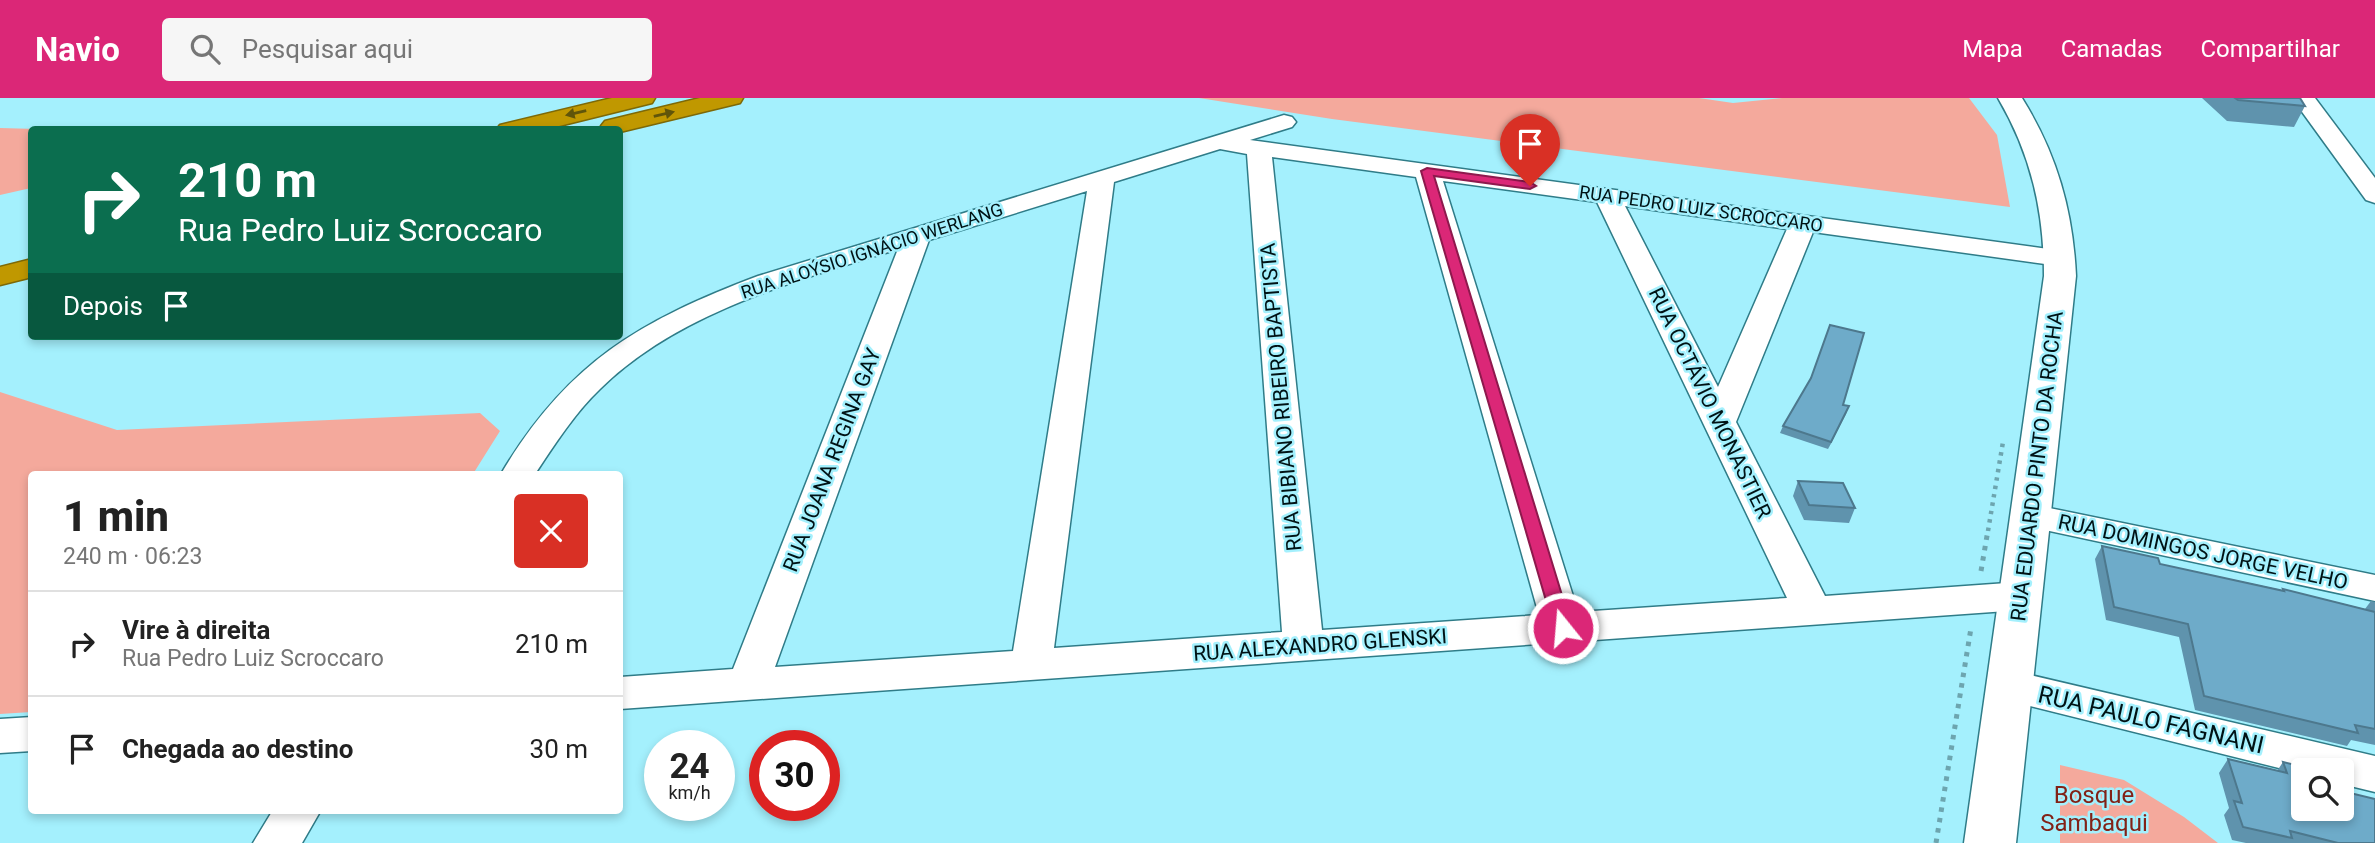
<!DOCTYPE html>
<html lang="pt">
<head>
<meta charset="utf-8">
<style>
  body { margin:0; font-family:Roboto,sans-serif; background:#f6f6f6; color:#222; height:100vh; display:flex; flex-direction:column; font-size:26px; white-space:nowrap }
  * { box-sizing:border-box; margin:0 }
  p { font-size:23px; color:#767676 }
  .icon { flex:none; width:38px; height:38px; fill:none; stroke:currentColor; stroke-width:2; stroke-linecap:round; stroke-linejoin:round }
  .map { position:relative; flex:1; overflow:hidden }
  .sheet { position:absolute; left:28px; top:373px; width:595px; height:343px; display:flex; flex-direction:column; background:#fff; border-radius:7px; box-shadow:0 4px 10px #0003 }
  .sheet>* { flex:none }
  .top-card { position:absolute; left:28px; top:28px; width:595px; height:214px; border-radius:7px; box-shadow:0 4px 10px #0003; background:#0b6e4f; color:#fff; overflow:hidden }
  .tools { position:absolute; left:2291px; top:660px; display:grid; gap:14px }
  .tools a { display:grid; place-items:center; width:63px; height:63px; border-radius:7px; background:#fff; box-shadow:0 4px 10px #0003; font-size:35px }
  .speed { position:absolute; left:644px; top:632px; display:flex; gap:14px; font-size:35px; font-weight:700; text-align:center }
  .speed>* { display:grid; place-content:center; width:91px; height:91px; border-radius:50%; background:#fff; box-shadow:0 4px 10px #0003; line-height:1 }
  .speed small { font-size:18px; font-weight:400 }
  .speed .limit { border:10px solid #d22; background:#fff; color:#111 }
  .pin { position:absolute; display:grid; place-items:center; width:60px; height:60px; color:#fff; margin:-72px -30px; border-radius:50% 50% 50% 0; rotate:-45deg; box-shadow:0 0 7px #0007 }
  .pin .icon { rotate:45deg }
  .me { position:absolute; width:77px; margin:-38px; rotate:343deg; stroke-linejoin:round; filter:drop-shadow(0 0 5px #0008) }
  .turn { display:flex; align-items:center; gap:24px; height:147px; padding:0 35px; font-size:32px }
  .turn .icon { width:91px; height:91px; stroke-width:2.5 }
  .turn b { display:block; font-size:49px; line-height:60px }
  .then { display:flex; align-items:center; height:66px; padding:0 35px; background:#0003; gap:14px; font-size:26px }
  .round { display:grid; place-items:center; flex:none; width:74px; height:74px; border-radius:7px; background:#f6f6f6 }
  .head { display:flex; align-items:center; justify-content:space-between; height:119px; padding:0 35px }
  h1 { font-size:42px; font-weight:800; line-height:52px }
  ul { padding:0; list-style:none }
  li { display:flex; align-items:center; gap:21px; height:105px; padding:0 35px; border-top:2px solid #e0e0e0 }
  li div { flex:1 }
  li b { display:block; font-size:26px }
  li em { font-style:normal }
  header { display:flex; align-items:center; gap:42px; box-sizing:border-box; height:98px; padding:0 35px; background:#db2777; color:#fff }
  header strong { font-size:33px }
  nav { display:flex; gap:38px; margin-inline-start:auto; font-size:24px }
  .search { width:490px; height:63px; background:#f6f6f6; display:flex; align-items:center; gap:18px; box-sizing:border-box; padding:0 24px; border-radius:7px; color:#767676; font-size:26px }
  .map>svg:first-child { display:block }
  .green { fill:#f4a99c }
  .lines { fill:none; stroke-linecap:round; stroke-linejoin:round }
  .minor-casing { stroke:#2f7c88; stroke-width:3 }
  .secondary-casing { stroke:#2f7c88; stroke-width:3 }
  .motorway-casing { stroke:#7d6907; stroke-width:3 }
  .path-far1 { stroke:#6da5af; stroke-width:4.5; stroke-dasharray:3.5 5; stroke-linecap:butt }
  .path { stroke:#6da5af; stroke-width:5; stroke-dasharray:4.5 6; stroke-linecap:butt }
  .minor { fill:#fff; fill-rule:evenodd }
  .secondary { fill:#fff; fill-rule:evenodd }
  .motorway { fill:#c09800; fill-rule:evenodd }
  .wall { fill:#5f93ad }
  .shaded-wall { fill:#4d788d }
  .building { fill:#6eabc9; stroke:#4d788d; stroke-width:2 }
  .oneway { fill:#60550a }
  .route { fill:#db2777; stroke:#8e194d; stroke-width:2 }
  .labels { text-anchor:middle; stroke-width:5; stroke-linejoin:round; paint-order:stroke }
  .far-street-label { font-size:18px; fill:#001215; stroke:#a4f0fd }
  .street-label { font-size:21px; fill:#001215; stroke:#a4f0fd }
  .near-street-label { font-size:24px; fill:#001215; stroke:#a4f0fd }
  .near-park-label { font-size:24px; fill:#822217; stroke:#a4f0fd }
</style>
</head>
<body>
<header>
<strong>Navio</strong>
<div class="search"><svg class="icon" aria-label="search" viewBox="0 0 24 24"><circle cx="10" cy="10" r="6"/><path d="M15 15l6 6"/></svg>Pesquisar aqui</div>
<nav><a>Mapa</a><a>Camadas</a><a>Compartilhar</a></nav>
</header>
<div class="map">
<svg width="2375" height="745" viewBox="0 0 2375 745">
  <rect width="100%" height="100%" fill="#a4f0fd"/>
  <path class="green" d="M1199,0H1699L1733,5L1782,0H1969L1997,37L2010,109L1332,21Z
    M0,30L37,31L32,32L31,90L0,97Z
    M0,294L117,332L480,315L500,333L473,376H32L31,614L0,616Z
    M2060,667L2124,682L2184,719L2218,745H2060Z"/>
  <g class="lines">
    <g class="minor-casing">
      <path id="minor" d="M2292,0H2315L2375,80V105L2366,102Z
        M1284,17L1292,19L1296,24L1292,29L1250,42L2070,154L2074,160L2070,166L2060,168L1813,134L1736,324L1825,498L2021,484L2035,488L2041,498L2035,508L2021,512L620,611V579L733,571L898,151C796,183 678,214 600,291C574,316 555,346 535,376H501C567,265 639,223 758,178ZM1220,51L1247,56L1282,534L1054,550L1114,84ZM1272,59L1416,79L1539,517L1322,532ZM1443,83L1597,104L1787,500L1578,514ZM1087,93L1013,553L775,569L929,142ZM1625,108L1787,131L1718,289Z
        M2030,406L2375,477V503L2017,426L2012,418L2017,410Z
        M2009,572L2375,658V694L2342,686V672H2303V676L1994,599L1988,588L1994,577Z
        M32,619V653L0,655V621Z
        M273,712H321L302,745H253Z"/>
    </g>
    <g class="secondary-casing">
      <path id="secondary" d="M1998,0H2022C2057,56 2073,113 2076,178L2016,745H1964L2044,178C2044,113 2031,56 1998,0Z"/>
    </g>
    <g class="motorway-casing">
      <path id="motorway" d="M612,0H655L652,5L543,32H496L500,27Z
        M700,0H743L740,5L620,34V32H604L601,28L605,23Z
        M32,161V179L0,187V169Z"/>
    </g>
    <path class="path-far1" d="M1988,433L2003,344"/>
    <path class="path" d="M1981,473L1988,432
      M1936,745L1971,530"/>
    <use href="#minor" class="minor"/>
    <use href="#secondary" class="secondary"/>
    <use href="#motorway" class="motorway"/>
  </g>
  <path class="wall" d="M2202,0H2300L2305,8L2294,29L2227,23Z
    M1843,307L1849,308L1828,351L1780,335L1783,328Z
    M1798,383L1855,410L1849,425L1804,422L1793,398Z
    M2102,448L2160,466L2282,492L2283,491L2365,511L2371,503L2375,504V647L2351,642L2347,648L2195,612L2179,539L2106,522L2095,461Z
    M2228,661L2277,673L2283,664L2375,745H2246L2232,742L2224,717L2229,710L2219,675Z"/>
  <path class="shaded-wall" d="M1849,308L1846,316L1828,351L1831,344Z"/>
  <path class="building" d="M2235,0H2300L2305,8L2238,2Z
    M1830,227L1864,235L1843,307L1849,308L1831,344L1783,328L1811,280Z
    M1798,383L1843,385L1855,410L1809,407Z
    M2102,448L2158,460L2160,466L2284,493L2283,491L2375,514V631L2355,627L2358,635L2204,598L2188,526L2114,509Z
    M2228,661L2287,675L2283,664L2316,672H2303V710H2342V693L2375,701V745H2338L2290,733L2292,740L2243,729L2234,703L2242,705Z"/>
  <defs><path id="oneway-solid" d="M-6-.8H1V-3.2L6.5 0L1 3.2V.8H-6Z" transform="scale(1.75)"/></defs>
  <g class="oneway">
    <use href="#oneway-solid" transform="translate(576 15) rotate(167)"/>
    <use href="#oneway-solid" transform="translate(664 16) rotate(-13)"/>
  </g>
  <path class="route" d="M1427,70L1530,84L1536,88L1530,91L1434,78L1572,530L1570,535H1557L1554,530L1421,73Z"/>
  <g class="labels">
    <g class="far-street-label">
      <text transform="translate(1701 111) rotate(8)" y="6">RUA PEDRO LUIZ SCROCCARO</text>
      <text transform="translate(872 153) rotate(-18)" y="6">RUA ALOÝSIO IGNÁCIO WERLANG</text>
    </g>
    <g class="street-label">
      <text transform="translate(1281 299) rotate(-95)" y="7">RUA BIBIANO RIBEIRO BAPTISTA</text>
      <text transform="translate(1710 305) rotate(64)" y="7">RUA OCTÁVIO MONASTIER</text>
      <text transform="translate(832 362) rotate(-69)" y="7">RUA JOANA REGINA GAY</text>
      <text transform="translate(2037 368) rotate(-83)" y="7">RUA EDUARDO PINTO DA ROCHA</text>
      <text transform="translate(2203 454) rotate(12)" y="7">RUA DOMINGOS JORGE VELHO</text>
      <text transform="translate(1320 547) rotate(-4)" y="7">RUA ALEXANDRO GLENSKI</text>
    </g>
    <g class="near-street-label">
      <text transform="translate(2151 622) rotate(13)" y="8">RUA PAULO FAGNANI</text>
    </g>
    <g class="near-park-label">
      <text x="2094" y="705">Bosque<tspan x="2094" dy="28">Sambaqui</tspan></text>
    </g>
  </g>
</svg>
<div class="tools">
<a><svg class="icon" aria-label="search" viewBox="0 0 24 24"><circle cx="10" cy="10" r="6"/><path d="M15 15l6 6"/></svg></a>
</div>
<div class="speed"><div>24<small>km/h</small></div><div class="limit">30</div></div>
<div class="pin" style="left:1530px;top:88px;background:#d93025"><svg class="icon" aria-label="arrive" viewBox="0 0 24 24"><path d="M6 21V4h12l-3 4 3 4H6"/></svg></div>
<svg class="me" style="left:1563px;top:530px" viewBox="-20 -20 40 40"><circle r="17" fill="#db2777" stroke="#fff" stroke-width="3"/><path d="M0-11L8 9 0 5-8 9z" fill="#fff"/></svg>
<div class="top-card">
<div class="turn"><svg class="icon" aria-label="right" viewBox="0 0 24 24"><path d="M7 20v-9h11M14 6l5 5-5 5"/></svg><div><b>210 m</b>Rua Pedro Luiz Scroccaro</div></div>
<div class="then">Depois<svg class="icon" aria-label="arrive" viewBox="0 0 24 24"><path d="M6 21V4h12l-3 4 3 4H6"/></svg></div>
</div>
<section class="sheet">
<div class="head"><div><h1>1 min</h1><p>240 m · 06:23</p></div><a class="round" style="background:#d93025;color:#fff"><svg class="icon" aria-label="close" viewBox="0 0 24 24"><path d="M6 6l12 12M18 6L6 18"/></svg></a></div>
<ul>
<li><svg class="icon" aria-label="right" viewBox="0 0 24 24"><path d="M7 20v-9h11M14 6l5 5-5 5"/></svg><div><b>Vire à direita</b><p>Rua Pedro Luiz Scroccaro</p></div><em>210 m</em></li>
<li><svg class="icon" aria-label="arrive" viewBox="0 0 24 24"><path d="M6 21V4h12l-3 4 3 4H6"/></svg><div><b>Chegada ao destino</b></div><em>30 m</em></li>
</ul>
</section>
</div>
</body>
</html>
